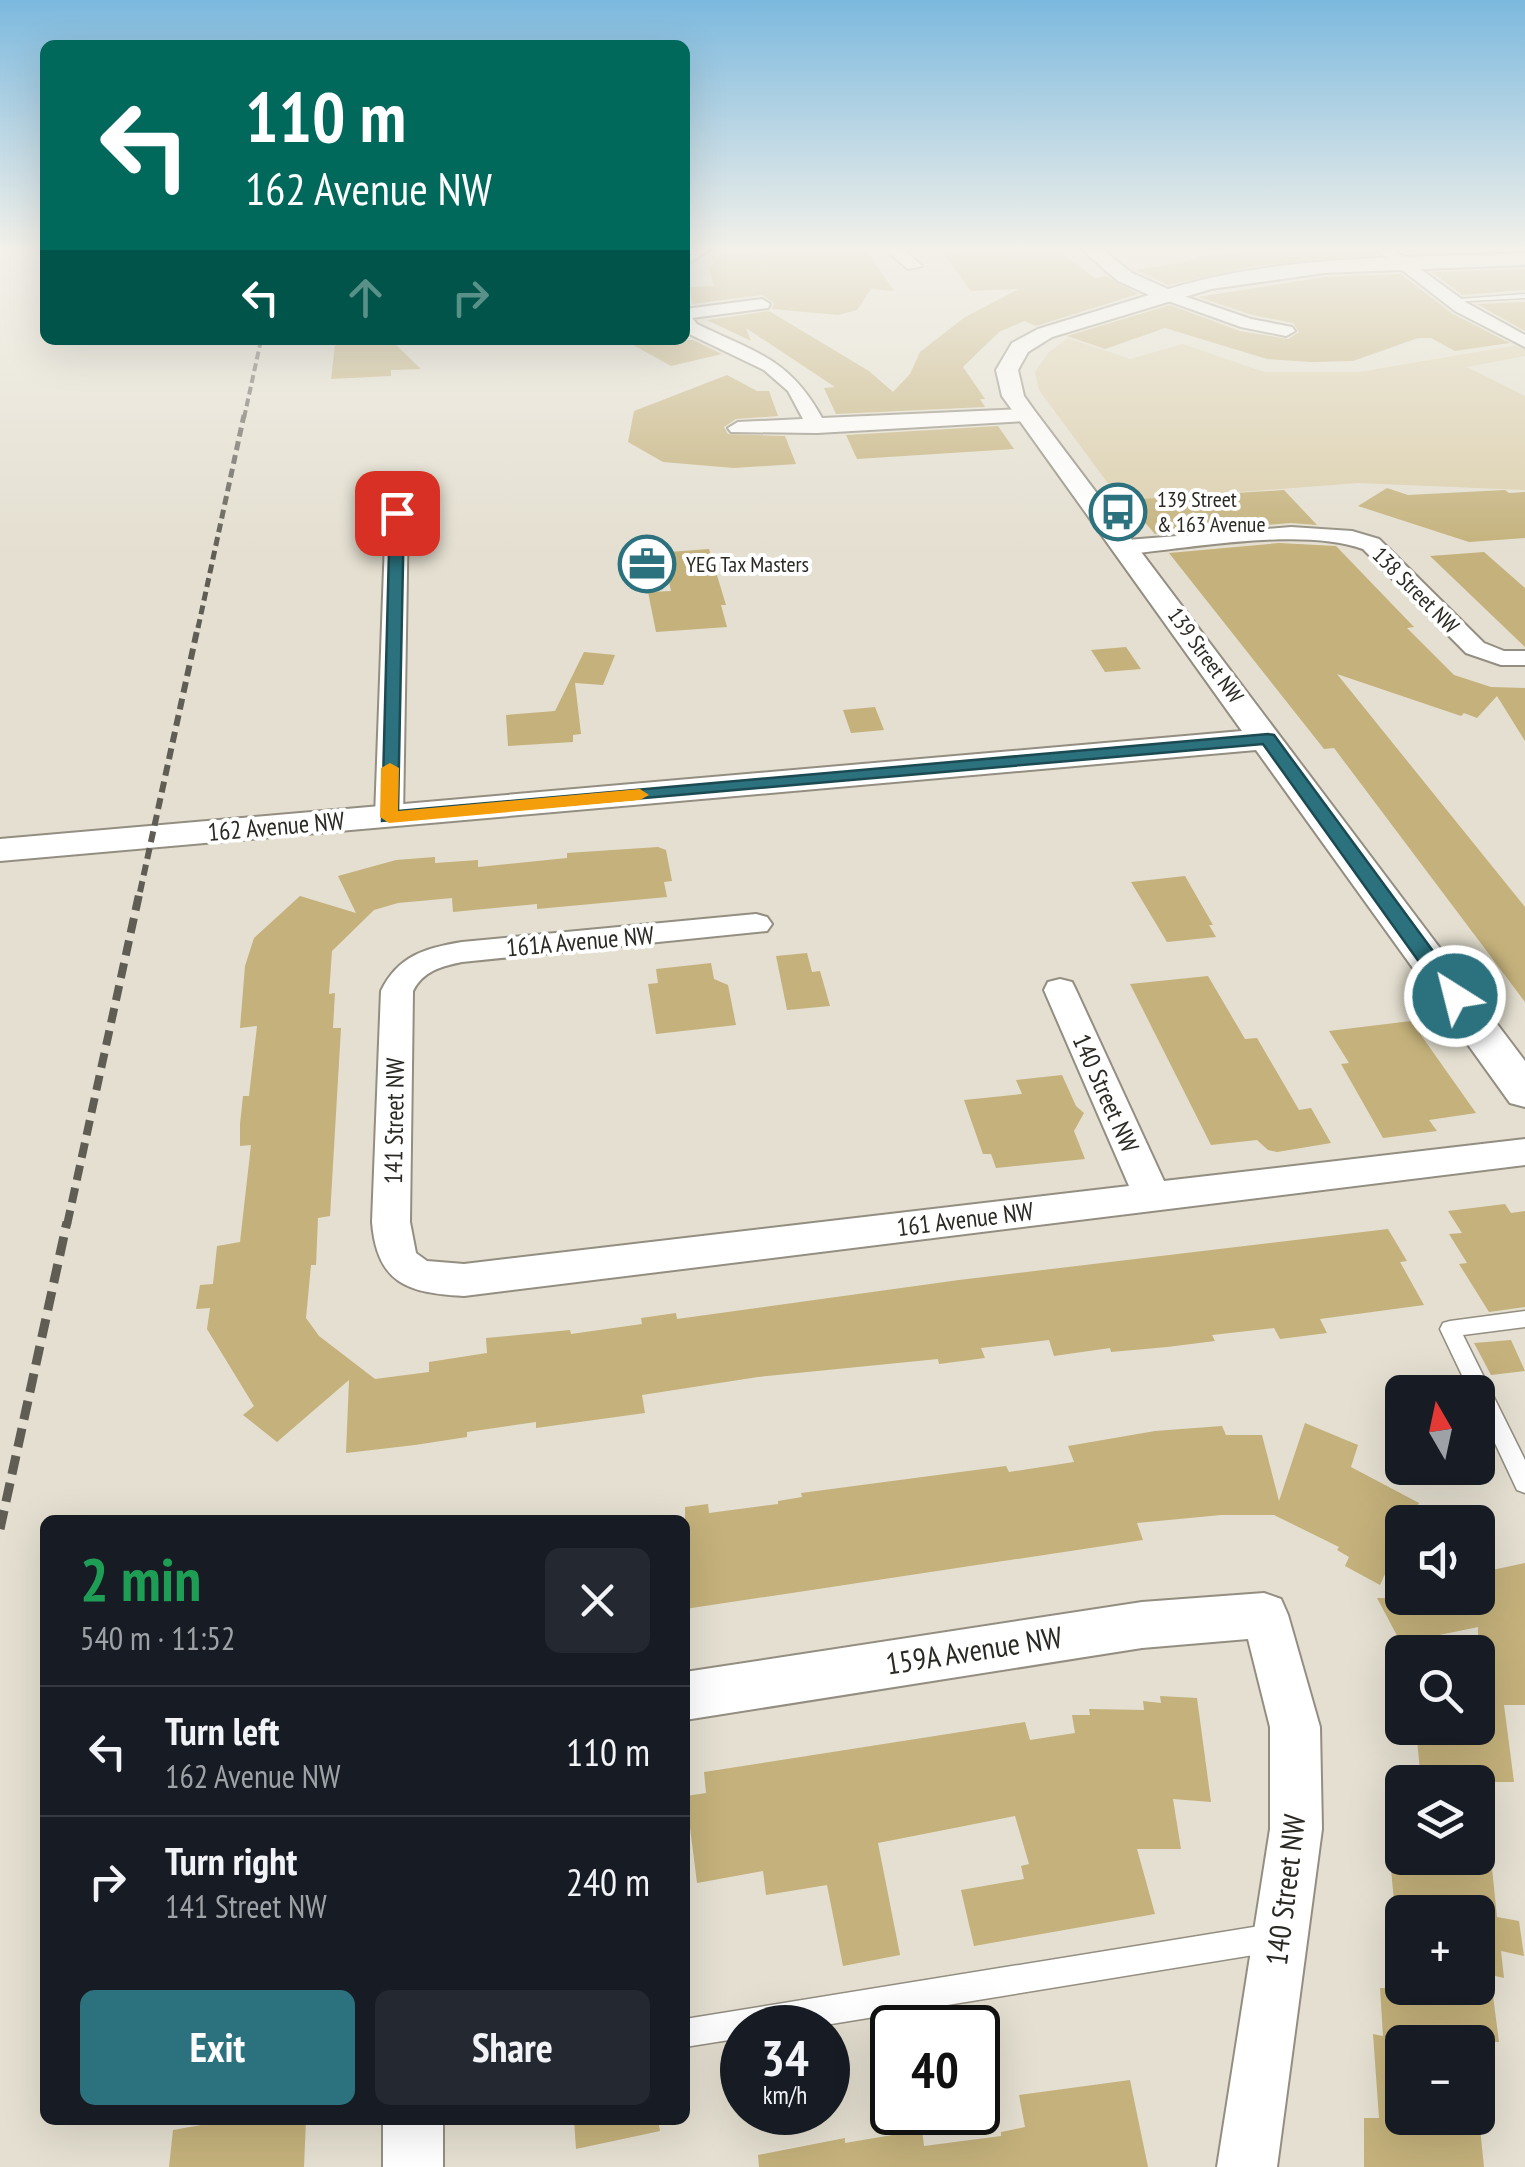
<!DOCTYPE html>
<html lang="en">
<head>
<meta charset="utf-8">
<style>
  body { margin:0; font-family:"PT Sans Narrow",sans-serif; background:#242831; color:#f1f3f6; height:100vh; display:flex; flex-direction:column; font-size:38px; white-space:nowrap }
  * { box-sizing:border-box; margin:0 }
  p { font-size:32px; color:#9ea1a6 }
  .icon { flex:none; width:55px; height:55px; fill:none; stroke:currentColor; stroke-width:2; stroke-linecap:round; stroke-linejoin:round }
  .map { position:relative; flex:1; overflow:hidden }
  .details { position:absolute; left:40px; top:1515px; width:650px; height:610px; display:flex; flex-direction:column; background:#171b24; border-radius:15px; box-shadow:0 10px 40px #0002 }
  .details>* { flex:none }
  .banner { position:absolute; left:40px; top:40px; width:650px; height:305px; border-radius:15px; box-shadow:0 10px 40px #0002; background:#00695c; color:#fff; overflow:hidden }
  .needle { width:65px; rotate:351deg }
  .fabs { position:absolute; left:1385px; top:1375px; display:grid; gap:20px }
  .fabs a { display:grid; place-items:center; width:110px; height:110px; border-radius:15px; background:#171b24; box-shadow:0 10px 40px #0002; font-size:50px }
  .speed { position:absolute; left:720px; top:2005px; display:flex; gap:20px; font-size:50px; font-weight:700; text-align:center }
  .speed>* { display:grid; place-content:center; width:130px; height:130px; border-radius:50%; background:#171b24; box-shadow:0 10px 40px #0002; line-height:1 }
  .speed small { font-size:25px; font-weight:400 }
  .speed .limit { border:5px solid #111; border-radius:15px; background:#fff; color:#111 }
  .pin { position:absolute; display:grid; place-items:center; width:85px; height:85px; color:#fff; margin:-42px; border-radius:20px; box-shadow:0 5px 15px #0006 }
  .me { position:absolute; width:110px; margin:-55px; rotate:324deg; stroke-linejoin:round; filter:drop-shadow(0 0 8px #0008) }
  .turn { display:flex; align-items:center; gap:35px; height:210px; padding:0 40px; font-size:45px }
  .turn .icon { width:130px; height:130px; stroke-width:2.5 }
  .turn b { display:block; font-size:70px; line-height:85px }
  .lanes { display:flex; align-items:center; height:95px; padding:0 40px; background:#0003; justify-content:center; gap:50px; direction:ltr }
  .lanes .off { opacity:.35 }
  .round { display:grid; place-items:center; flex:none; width:105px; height:105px; border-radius:15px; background:#242831 }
  .overview { display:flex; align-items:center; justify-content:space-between; height:170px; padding:0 40px }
  h1 { font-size:60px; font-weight:800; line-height:75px; color:#1e9e55 }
  .cta { display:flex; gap:20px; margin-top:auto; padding:20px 40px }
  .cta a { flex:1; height:115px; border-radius:15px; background:#2b727e; color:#fff; font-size:40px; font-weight:800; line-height:115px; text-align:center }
  .cta a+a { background:#242831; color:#f1f3f6 }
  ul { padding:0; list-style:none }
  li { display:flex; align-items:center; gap:30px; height:130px; padding:0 40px; border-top:2px solid #363941 }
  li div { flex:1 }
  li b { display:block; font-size:38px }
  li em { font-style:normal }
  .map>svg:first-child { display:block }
  .green { fill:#dbceab }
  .building { fill:#c4b17b }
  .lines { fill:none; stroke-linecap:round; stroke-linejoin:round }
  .service-casing { stroke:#938e81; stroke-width:3 }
  .minor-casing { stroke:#938e81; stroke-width:4 }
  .tertiary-casing { stroke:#938e81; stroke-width:4 }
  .service { fill:#fff; fill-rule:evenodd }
  .minor { fill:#fff; fill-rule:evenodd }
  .tertiary { fill:#fff; fill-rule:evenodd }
  .rail-far4 { stroke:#605d55; stroke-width:4; stroke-dasharray:8 4; stroke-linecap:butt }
  .rail-far3 { stroke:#605d55; stroke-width:5; stroke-dasharray:9 5; stroke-linecap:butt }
  .rail-far2 { stroke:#605d55; stroke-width:6; stroke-dasharray:11 6; stroke-linecap:butt }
  .rail-far1 { stroke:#605d55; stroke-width:8; stroke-dasharray:15 8; stroke-linecap:butt }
  .rail { stroke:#605d55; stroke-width:9; stroke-dasharray:19 9; stroke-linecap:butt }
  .route { fill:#2b727e; stroke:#1c4a52; stroke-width:2.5 }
  .slow { fill:#f59e0b }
  .labels { text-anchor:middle; stroke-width:8; stroke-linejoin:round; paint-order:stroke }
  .far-poi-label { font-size:22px; fill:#2b2924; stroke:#fff; text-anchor:start }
  .far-street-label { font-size:22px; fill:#2b2924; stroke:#fff }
  .street-label { font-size:25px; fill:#2b2924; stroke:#fff }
  .near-street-label { font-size:30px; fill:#2b2924; stroke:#fff }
</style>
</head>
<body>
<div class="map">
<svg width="1525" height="2167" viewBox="0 0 1525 2167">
  <rect width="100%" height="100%" fill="#e4dfd0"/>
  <path class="green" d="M1068,338L1130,359L1183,344L1264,372H1359L1518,345L1525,348V356L1467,367L1525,396V490L1358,483L1121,501L1039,390L1035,372L1048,353Z"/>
  <path class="building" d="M1005,249H1056L1095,278L1106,276L1138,294L1036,326L1024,321L999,332L963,367L985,399H980L985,407L836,414L824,388L835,387L746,328L751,341L707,320L769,311L869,371L893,392L910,374L920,352L965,317L1019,289L971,291L943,253Z
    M1268,249H1342L1376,254L1255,266L1168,285L1136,270L1199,259L1195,257Z
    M866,250L894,291L871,289L857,310L838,315L772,309L774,303L762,295L692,304L690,287L714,286L709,268L723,252Z
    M1525,269V290L1462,295L1432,272Z
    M1401,274L1453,314L1510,343L1455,351L1431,338H1418L1353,361L1312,362L1267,359L1165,328L1105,349L1067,336L1170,305L1240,331L1288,339L1299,332L1293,323L1252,315L1198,297L1324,277Z
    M1525,302V331L1477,304Z
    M344,340H391L421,369L391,370V376L331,379L335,345H343Z
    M624,340H693L722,354L671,366Z
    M727,375L757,391H769L778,416L736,419L724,427L728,434L785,436L796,464L734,468L663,462L628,442L634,411Z
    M998,426L1014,449L857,459L846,435Z
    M1387,488L1408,495L1505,490L1509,493L1525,492V538L1469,542L1358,506Z
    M1284,490L1317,525L1291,523L1155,534L1125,500Z
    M1279,543L1336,546L1414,627L1407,628L1454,675L1491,687L1525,688V741L1497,696L1477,718L1464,713L1461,716L1337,674L1525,907V1002L1334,748L1324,749L1169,553Z
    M709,549L726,605H721L727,627L656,632L648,592L671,591L664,560L671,559L669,552Z
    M1484,552L1525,588V647L1430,556Z
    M1126,647L1141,669L1105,672L1091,650Z
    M584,652L615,655L603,685L575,683L581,734L573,735V742L508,746L506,715L555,711Z
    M875,707L884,730L851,733L843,710Z
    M658,847L666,850L672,881L664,882L667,897L537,909V904L453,912L452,898L398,903L374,910L332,951L329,994L335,993L333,1028H341L330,1216L318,1218L316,1265H311L306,1318L319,1336L375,1379L429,1372V1362L487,1353L486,1338L570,1330L571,1334L642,1324L641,1318L676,1313L677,1319L959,1280L1388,1229L1407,1261L1400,1262L1424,1305L1320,1319L1327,1333L1280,1339L1274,1328L1212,1335L1215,1341L1167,1347L1111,1352L1110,1348L1054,1356L1049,1340L981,1348L985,1358L939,1364L938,1359L758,1377L642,1395L645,1413L536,1428V1422L467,1432V1437L415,1445L346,1453L349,1380L277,1442L243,1415L254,1406L207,1329L210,1308L196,1309L200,1285L213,1284L217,1246L240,1242L251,1145L240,1146V1124L243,1096H249L257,1026L240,1028L245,966L254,938L300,896L356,913L338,876L396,860L435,857V863L478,860V867L567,858V853Z
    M1185,876L1213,925H1209L1216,937L1167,942L1131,882Z
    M807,953L812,972L820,971L830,1006L787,1010L776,956Z
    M711,963L714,979L728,985L736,1025L656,1034L648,984L658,983L656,969Z
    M1208,976L1245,1039L1257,1038L1299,1110L1311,1108L1331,1143L1277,1152L1268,1150L1257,1140L1211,1145L1130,984Z
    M1411,1021L1476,1113L1429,1120L1437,1131L1383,1138L1341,1064L1349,1063L1329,1031Z
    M1062,1075L1076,1106L1084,1113L1074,1131L1085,1159L996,1168L991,1154H983L964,1100L1022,1094L1016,1080Z
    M1505,1204L1511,1213L1525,1211V1307L1489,1312L1459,1264L1467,1263L1449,1234L1462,1233L1448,1211Z
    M1511,1340L1525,1371L1491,1375L1474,1343Z
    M1305,1423L1358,1445L1351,1467L1419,1503L1409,1522H1402V1537L1380,1585L1345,1566L1349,1557L1337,1550L1339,1547L1274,1515H1221L1137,1523L1143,1540L685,1609V1507L708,1504L709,1513L778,1504V1501L802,1497L801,1493L1006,1466L1009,1472L1074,1462L1068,1446L1155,1431L1222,1426L1226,1435H1262L1279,1501Z
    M1525,1563V1705H1504L1514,1782H1421L1416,1728H1478V1627L1401,1643L1377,1598H1478V1573Z
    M1160,1696L1197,1698L1211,1802L1173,1799L1181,1849H1137L1155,1914L974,1946L961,1890L1024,1879L1021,1866L1029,1864L1015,1816L878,1843L900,1955L843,1966L827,1885L766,1895L763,1871L697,1883L686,1796L706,1793L704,1772L1025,1722L1030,1740L1075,1733L1072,1715H1090L1089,1709L1144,1710L1143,1701L1161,1703Z
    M1390,1858H1491L1497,1917L1519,1921L1524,1956L1501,1951L1504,1978L1478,1972V1912H1395Z
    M1380,1988H1492L1499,2042H1402V2118H1479L1484,2167H1364V2118H1379L1373,2034L1383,2036Z
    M1130,2080L1148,2167H759L758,2155L845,2138V2143L922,2130L924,2146L1001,2136V2132L1025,2127L1019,2095Z
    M229,2120H306L304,2167H169L173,2130Z
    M574,2120H658L660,2131L576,2149Z"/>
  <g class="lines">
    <g class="service-casing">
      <path id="service" d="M1525,294V298L1451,302L1447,300Z
        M1525,1311V1327L1463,1335L1525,1460V1493L1517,1490L1478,1407V1392H1470L1440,1329L1443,1323L1450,1321Z
        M1272,1924L1282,1928L1286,1938L1282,1948L1272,1952L807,2028H742V2038L685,2047V2019Z"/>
    </g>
    <g class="minor-casing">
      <path id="minor" d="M692,249H711L685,265V253Z
        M885,249H903L922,266L908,269Z
        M1375,249H1393L1467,303L1525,335V347L1455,311Z
        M1163,289L1251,319L1292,327L1295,331L1286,336L1241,327L1157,297L1155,294Z
        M762,299L770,304L768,308L692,318L697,324C756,353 789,358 822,418L1026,409L1036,415L1026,421L817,433L731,432L728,428L738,422L803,419L788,391L764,370L685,332V309Z
        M397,507L408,513L403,817L399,823H379L375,817L386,513Z
        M1291,527L1352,531L1379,539L1484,643L1504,651H1525V665H1501L1466,653L1363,549C1302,527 1193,548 1127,554L1116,547L1127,540Z
        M756,914L767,917L772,924L767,931L462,962C442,966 423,971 413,991L410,1222L416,1253L427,1261L464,1264L1129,1186L1044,990L1048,982L1060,979L1072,982L1076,990L1164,1181L1525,1139V1165L464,1296C408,1293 377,1284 372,1222L381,991C398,956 425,948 462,942Z
        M1264,1593L1281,1599L1288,1615L1320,1727L1322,1829L1277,2167H1217L1270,1829V1727L1248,1639L1142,1648L685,1720V1672L1142,1602Z
        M383,2120H443V2167H383Z"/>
    </g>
    <g class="tertiary-casing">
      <path id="tertiary" d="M1081,249H1102L1132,273L1168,289C1283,254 1406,258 1525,253V265L1324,273L1211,289L1052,337L1028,352L1018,370L1024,396L1034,410L1525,1061V1107L1510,1103L1256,750L0,861V839L1242,731L1002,396L996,370L1012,343L1038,329L1149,295L1118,281Z"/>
    </g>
    <use href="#service" class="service"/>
    <use href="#minor" class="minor"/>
    <use href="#tertiary" class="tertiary"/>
    <path class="rail-far4" d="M244,418L261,340"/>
    <path class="rail-far3" d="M198,628L244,415"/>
    <path class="rail-far2" d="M140,892L198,626"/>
    <path class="rail-far1" d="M67,1225L140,890"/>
    <path class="rail" d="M0,1529L67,1222"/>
  </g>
  <linearGradient id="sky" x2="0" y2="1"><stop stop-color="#7cb9de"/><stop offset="0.45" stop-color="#f3f1ea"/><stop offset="1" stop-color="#f3f1ea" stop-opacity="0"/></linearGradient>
  <rect width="1525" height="553" fill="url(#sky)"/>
  <path class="route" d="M397,509L404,513L398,811L1268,734L1274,735L1466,996L1455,1003L1447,1001L1263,744L382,821L390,513Z"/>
  <path class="slow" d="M390,763L399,768L398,811L640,789L649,795L640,800L389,823L380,817L381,768Z"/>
  <defs>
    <g id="bus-ring" transform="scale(2.875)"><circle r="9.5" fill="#fff" stroke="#2b727e" stroke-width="1.5"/><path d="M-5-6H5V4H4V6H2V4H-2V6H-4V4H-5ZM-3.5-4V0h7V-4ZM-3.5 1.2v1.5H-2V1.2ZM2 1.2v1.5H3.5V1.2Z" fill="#2b727e"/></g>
    <g id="office-ring" transform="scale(2.875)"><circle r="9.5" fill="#fff" stroke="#2b727e" stroke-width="1.5"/><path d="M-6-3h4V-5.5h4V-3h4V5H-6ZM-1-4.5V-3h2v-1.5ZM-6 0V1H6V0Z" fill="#2b727e"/></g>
  </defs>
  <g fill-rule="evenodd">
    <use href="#bus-ring" x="1118" y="512"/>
    <use href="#office-ring" x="647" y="564"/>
  </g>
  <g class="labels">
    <g class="far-poi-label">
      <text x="1157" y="507">139 Street<tspan x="1157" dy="25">&amp; 163 Avenue</tspan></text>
      <text x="686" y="572">YEG Tax Masters</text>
    </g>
    <g class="far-street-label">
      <text transform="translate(1416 590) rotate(45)" y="8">138 Street NW</text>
      <text transform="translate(1206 655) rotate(54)" y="8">139 Street NW</text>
    </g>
    <g class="street-label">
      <text transform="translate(276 826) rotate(-5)" y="9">162 Avenue NW</text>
      <text transform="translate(580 941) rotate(-5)" y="9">161A Avenue NW</text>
      <text transform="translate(1106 1093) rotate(66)" y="9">140 Street NW</text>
      <text transform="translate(394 1121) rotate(-89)" y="9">141 Street NW</text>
      <text transform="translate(965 1219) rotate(-7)" y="9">161 Avenue NW</text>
    </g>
    <g class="near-street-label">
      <text transform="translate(974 1651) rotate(-9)" y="10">159A Avenue NW</text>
      <text transform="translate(1286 1890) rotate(-83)" y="10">140 Street NW</text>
    </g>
  </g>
</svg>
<div class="fabs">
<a><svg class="needle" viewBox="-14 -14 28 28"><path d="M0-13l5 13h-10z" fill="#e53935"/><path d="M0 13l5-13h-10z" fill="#9ea1a6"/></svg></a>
<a><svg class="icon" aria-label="sound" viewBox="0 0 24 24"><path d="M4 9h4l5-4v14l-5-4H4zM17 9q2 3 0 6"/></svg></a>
<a><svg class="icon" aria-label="search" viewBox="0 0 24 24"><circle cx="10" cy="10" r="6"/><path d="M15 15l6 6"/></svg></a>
<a><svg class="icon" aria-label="layers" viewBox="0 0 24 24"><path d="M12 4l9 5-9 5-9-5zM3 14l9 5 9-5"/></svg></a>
<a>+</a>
<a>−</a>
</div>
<div class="speed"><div>34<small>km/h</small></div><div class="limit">40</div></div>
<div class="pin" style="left:397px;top:513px;background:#d93025"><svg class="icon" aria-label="arrive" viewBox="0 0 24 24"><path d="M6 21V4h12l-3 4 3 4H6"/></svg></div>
<svg class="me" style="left:1455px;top:996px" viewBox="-20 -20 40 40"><circle r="17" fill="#2b727e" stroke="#fff" stroke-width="3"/><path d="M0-11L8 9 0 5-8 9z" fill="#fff"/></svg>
<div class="banner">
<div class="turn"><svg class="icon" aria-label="left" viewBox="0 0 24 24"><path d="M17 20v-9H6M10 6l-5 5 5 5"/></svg><div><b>110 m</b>162 Avenue NW</div></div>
<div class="lanes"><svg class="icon" aria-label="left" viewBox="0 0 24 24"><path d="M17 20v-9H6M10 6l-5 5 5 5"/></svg><svg class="icon off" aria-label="ahead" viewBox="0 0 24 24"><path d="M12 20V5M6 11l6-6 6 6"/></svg><svg class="icon off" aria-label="right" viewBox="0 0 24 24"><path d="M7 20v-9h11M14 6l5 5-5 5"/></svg></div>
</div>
<section class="details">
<div class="overview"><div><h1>2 min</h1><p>540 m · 11:52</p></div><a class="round"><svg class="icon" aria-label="close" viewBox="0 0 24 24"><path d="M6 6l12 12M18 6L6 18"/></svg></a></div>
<ul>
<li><svg class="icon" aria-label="left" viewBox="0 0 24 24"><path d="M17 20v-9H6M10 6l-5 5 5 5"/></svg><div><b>Turn left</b><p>162 Avenue NW</p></div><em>110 m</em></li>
<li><svg class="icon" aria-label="right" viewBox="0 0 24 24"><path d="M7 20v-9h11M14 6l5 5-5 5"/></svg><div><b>Turn right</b><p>141 Street NW</p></div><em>240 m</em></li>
</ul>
<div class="cta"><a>Exit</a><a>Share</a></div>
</section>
</div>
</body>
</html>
